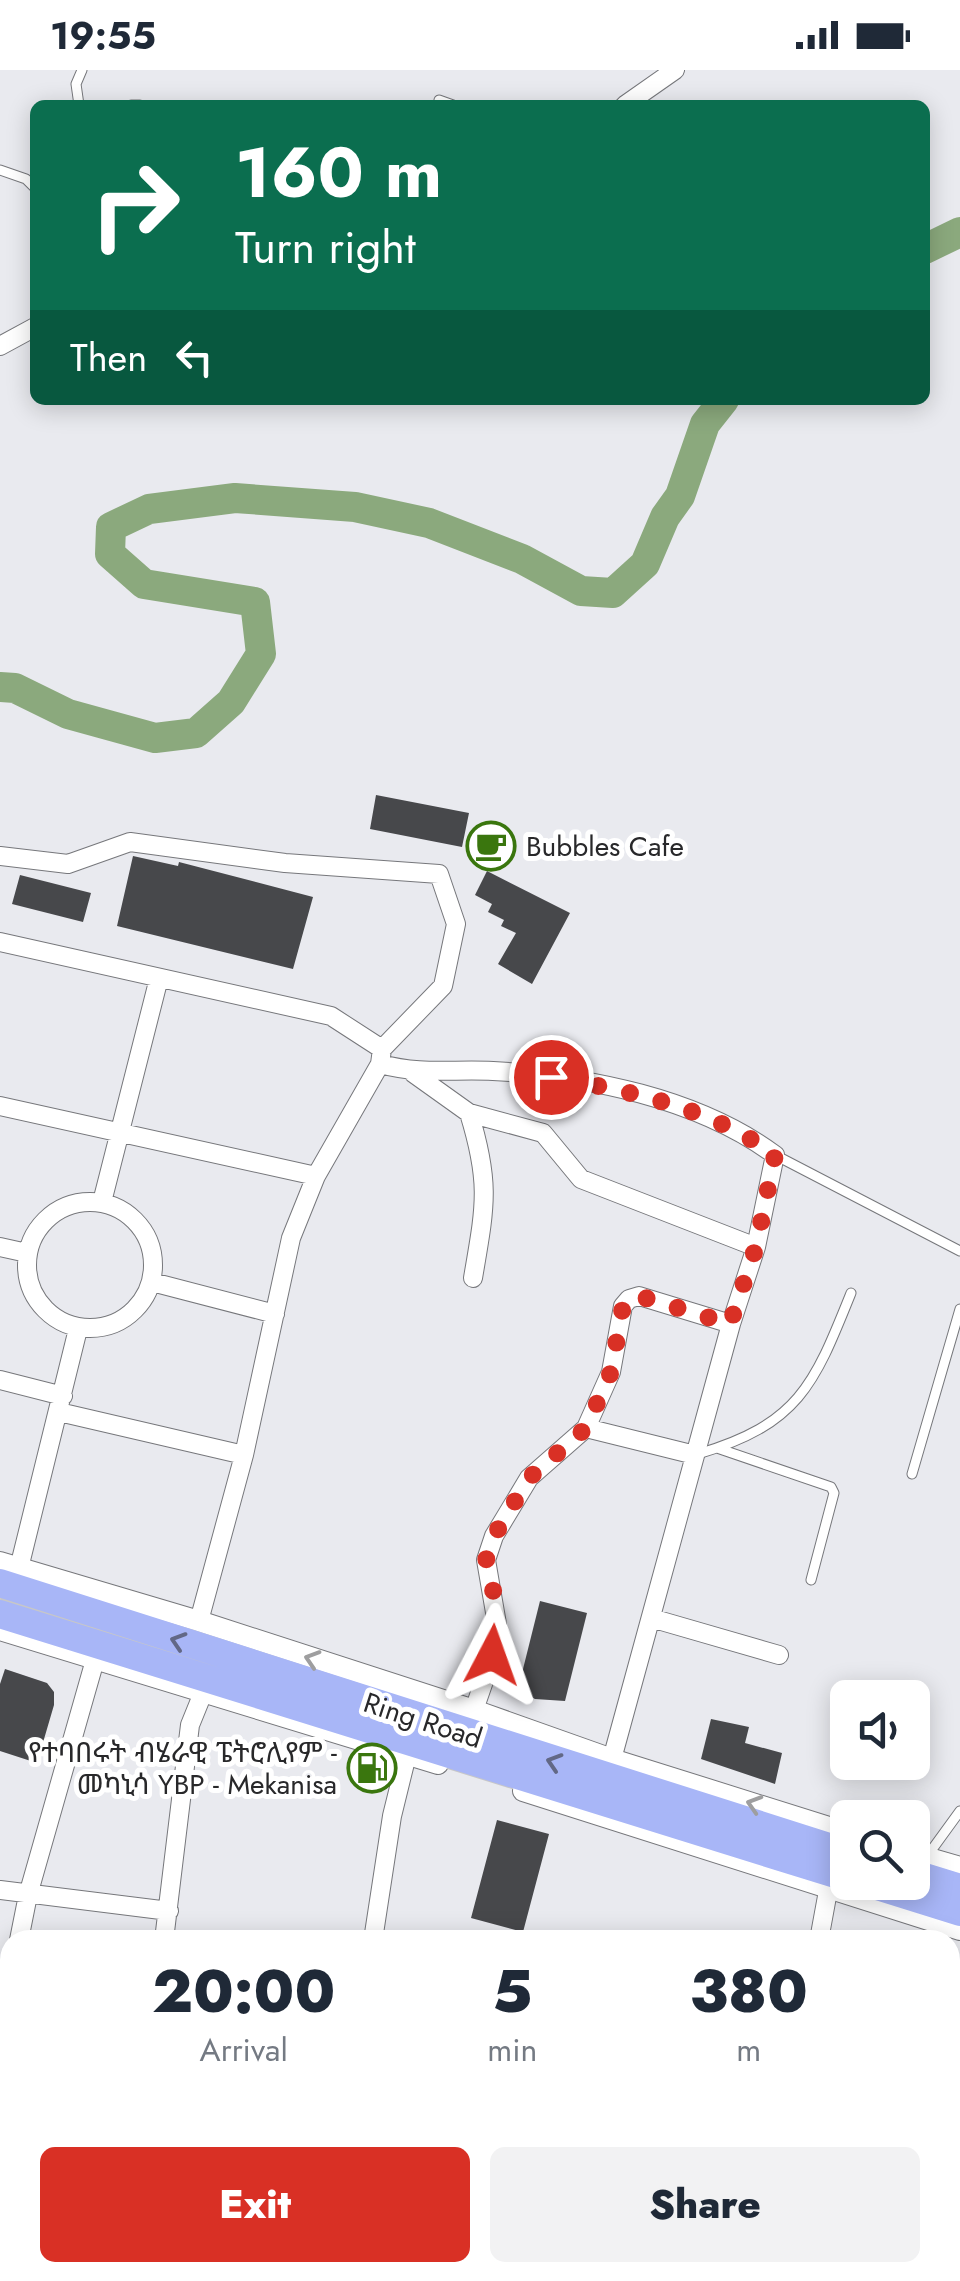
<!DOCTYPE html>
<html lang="en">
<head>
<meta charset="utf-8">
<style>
  body { margin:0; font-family:Jost,"Noto Sans Ethiopic",sans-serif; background:#f2f2f3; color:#1f2937; height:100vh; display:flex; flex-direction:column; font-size:38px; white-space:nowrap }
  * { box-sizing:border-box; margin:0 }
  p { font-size:32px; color:#747a83 }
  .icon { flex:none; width:55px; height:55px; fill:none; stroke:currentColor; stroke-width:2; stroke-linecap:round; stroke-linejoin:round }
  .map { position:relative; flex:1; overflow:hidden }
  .details { position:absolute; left:0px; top:1860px; width:960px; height:352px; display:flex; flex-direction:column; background:#fff; border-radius:30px 30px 0 0; box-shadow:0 5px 25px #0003 }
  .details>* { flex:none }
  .hud { position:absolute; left:30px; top:30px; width:900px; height:305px; border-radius:15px; box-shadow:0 5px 25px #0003; background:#0b6e4f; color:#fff; overflow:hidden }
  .fabs { position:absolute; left:830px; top:1610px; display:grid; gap:20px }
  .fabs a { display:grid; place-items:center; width:100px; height:100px; border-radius:15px; background:#fff; box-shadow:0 5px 25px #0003; font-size:50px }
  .pin { position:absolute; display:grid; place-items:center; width:85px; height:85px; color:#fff; margin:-42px; border:5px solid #fff; border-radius:50%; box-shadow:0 2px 10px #0007 }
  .me { position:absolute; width:110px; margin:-55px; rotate:4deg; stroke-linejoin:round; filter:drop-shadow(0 0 8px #0008) }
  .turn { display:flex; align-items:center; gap:35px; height:210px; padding:0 40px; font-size:45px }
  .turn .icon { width:130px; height:130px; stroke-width:2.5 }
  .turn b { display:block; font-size:70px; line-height:85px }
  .then { display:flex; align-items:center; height:95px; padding:0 40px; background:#0003; gap:20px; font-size:38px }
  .eta { display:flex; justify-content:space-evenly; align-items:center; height:170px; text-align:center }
  .eta b { font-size:60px; font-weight:800; line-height:70px }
  .primary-button { display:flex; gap:20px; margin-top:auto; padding:20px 40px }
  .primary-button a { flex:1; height:115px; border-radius:15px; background:#d93025; color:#fff; font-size:40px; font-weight:800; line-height:115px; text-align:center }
  .primary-button a+a { background:#f2f2f3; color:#1f2937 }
  .status { display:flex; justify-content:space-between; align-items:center; height:70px; padding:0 50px; background:#fff; direction:ltr }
  .status svg { height:28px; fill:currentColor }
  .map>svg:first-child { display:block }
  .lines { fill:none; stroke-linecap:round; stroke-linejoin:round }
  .river { stroke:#8ba97d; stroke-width:30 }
  .building { fill:#47484b }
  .service-casing { stroke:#76777b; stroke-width:11 }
  .minor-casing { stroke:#76777b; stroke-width:20 }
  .tertiary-casing { stroke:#76777b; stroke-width:22 }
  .trunk-casing { stroke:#c7c7c8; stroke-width:30 }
  .service { stroke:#fff; stroke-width:9 }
  .minor { stroke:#fff; stroke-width:18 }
  .tertiary { stroke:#fff; stroke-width:20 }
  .trunk { stroke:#a8b6f7; stroke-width:28 }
  .oneway { stroke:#626886 }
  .oneway2 { stroke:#9e9e9f }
  .route { stroke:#d93025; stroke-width:18; stroke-dasharray:0 32.4 }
  .labels { text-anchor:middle; stroke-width:10; stroke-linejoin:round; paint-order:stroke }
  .poi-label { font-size:28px; fill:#28282a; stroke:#fff; text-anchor:start }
  .street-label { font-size:28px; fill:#28282a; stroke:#fff }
</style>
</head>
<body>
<div class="status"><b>19:55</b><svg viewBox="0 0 49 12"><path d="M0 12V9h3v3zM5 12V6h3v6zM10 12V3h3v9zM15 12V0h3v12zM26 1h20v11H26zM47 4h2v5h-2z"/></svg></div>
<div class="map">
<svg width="960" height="2211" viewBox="0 0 960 2211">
  <rect width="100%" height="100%" fill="#e9eaef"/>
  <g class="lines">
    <path class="river" d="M925,179L960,162
      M0,617L15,618L68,644L155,668L196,663L231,632L261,584L255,532L144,514L110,484L111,457L149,439L235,428L355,437L429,453L522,489L581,521L613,523L645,494L665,447L680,426L705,354L724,330"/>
  </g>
  <path class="building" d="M376,725L469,743L462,777L370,759Z
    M133,786L178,796L179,792L313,827L293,899L117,856Z
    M487,801L570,843L532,914L498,894L516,863L501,856L504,850L488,842L492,834L475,825Z
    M20,805L91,823L83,852L12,834Z
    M540,1531L587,1543L565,1631L535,1629L518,1619Z
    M5,1599L47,1613L54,1622V1635L37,1693L0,1681V1614Z
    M711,1649L749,1657L745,1673L782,1683L775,1714L701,1689Z
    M497,1750L549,1764L523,1862L471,1848Z"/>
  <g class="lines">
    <g class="service-casing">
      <path id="service" d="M439,30L453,35
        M79,35L76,14L82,0
        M131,35H140
        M0,100L26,109L35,118
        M775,1085L960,1181
        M717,1378L831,1417L834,1423L811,1510
        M698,1384C799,1354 814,1315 851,1223
        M912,1404L960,1239
        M928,1785L960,1741"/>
    </g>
    <g class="minor-casing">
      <path id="minor" d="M625,35L675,0
        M0,276L35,257
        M0,786L68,794L130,772L285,793L439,804L456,854L443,916L382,979
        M0,872L331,946L382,979L380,994L316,1106L291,1168L244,1385L199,1551
        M380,994C422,1005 451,999 493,1001C587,1006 698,1028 775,1085L756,1177L731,1254L612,1689
        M413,1003L469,1043L543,1063L581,1109L756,1177
        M0,1036L316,1106
        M469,1043C491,1114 485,1137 473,1208
        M27 1195a63 63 0 1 1 126 0a63 63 0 1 1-126 0Z
        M102,1132L159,908
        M0,1177L27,1183
        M152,1212L275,1244
        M0,1310L63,1326
        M59,1342L244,1385
        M586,1358L695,1385
        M19,1498L78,1259
        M651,1548L779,1585
        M474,1640L493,1585L497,1554L486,1490L494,1466L529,1408L586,1358L611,1302L623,1236L629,1229L639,1226L731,1254
        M0,1820L169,1841
        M19,1870L28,1825L95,1590
        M164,1870L190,1655L203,1623
        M373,1870L392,1746L407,1685
        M819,1870L828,1821
        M0,1967L10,1916
        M0,2140L10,2141
        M817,2202L846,2211
        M314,2208L327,2211
        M104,2211L106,2202
        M478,2211L479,2202
        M626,2211L629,2202"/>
    </g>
    <g class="tertiary-casing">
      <path id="tertiary" d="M0,1492L199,1551L474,1640L612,1689L848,1763
        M0,1560L438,1694
        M523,1721L960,1860
        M912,1783L960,1797"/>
    </g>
    <g class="trunk-casing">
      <path id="trunk" d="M0,1513L848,1783
        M0,1544L848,1808
        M912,1803L960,1818
        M864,1812L960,1842"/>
    </g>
    <use href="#service" class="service"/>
    <use href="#minor" class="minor"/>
    <use href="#tertiary" class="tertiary"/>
    <use href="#trunk" class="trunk"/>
  </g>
  <defs><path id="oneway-chevron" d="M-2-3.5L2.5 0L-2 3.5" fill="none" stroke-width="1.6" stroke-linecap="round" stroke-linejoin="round" transform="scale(2.5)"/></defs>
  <g class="oneway">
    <use href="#oneway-chevron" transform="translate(178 1571) rotate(-162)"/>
    <use href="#oneway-chevron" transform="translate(554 1692) rotate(-162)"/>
  </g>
  <g class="oneway2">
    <use href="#oneway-chevron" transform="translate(312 1589) rotate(-162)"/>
    <use href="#oneway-chevron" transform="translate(754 1734) rotate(-163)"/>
  </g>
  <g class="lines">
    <path class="route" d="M492,1585L496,1533L486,1490L494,1466L529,1408L586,1358L611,1302L623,1236L629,1229L639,1226L730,1254L756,1177L775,1085C709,1037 629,1021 551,1007"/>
  </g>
  <defs>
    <g id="cafe-ring" transform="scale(2.5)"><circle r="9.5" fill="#fff" stroke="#3a760e" stroke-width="1.5"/><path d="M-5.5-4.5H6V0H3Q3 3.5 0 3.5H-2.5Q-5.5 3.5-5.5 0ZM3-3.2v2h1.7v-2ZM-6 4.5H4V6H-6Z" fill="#3a760e"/></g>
    <g id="fuel-ring" transform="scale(2.5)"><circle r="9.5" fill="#fff" stroke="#3a760e" stroke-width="1.5"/><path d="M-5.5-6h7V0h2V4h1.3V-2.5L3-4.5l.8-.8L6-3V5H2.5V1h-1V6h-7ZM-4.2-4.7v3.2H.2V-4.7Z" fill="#3a760e"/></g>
  </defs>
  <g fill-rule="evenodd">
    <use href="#cafe-ring" x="491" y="776"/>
    <use href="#fuel-ring" x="372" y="1698"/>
  </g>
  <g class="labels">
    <g class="poi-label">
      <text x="526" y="786">Bubbles Cafe</text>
      <text x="337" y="1692" text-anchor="end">የተባበሩት ብሄራዊ ፔትሮሊየም -<tspan x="337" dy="32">መካኒሳ YBP - Mekanisa</tspan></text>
    </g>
    <g class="street-label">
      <text transform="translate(423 1650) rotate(18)" y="10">Ring Road</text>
    </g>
  </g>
</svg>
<div class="fabs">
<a><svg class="icon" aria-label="sound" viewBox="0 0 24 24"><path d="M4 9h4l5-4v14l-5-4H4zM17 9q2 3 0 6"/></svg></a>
<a><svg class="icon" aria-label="search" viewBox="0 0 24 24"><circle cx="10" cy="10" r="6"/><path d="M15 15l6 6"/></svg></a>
</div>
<div class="pin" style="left:551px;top:1007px;background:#d93025"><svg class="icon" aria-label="arrive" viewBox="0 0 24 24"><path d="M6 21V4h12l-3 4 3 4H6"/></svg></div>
<svg class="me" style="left:492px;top:1585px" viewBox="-20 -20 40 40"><path d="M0-17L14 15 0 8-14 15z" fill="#d93025" stroke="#fff" stroke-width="4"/></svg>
<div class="hud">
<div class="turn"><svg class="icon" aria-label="right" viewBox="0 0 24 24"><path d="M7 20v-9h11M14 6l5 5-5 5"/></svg><div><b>160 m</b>Turn right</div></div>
<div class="then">Then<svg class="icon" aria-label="left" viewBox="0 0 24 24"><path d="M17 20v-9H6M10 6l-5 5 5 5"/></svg></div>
</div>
<section class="details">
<div class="eta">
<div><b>20:00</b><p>Arrival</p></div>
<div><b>5</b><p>min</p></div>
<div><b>380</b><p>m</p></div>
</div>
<div class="primary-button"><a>Exit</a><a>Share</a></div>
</section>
</div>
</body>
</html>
